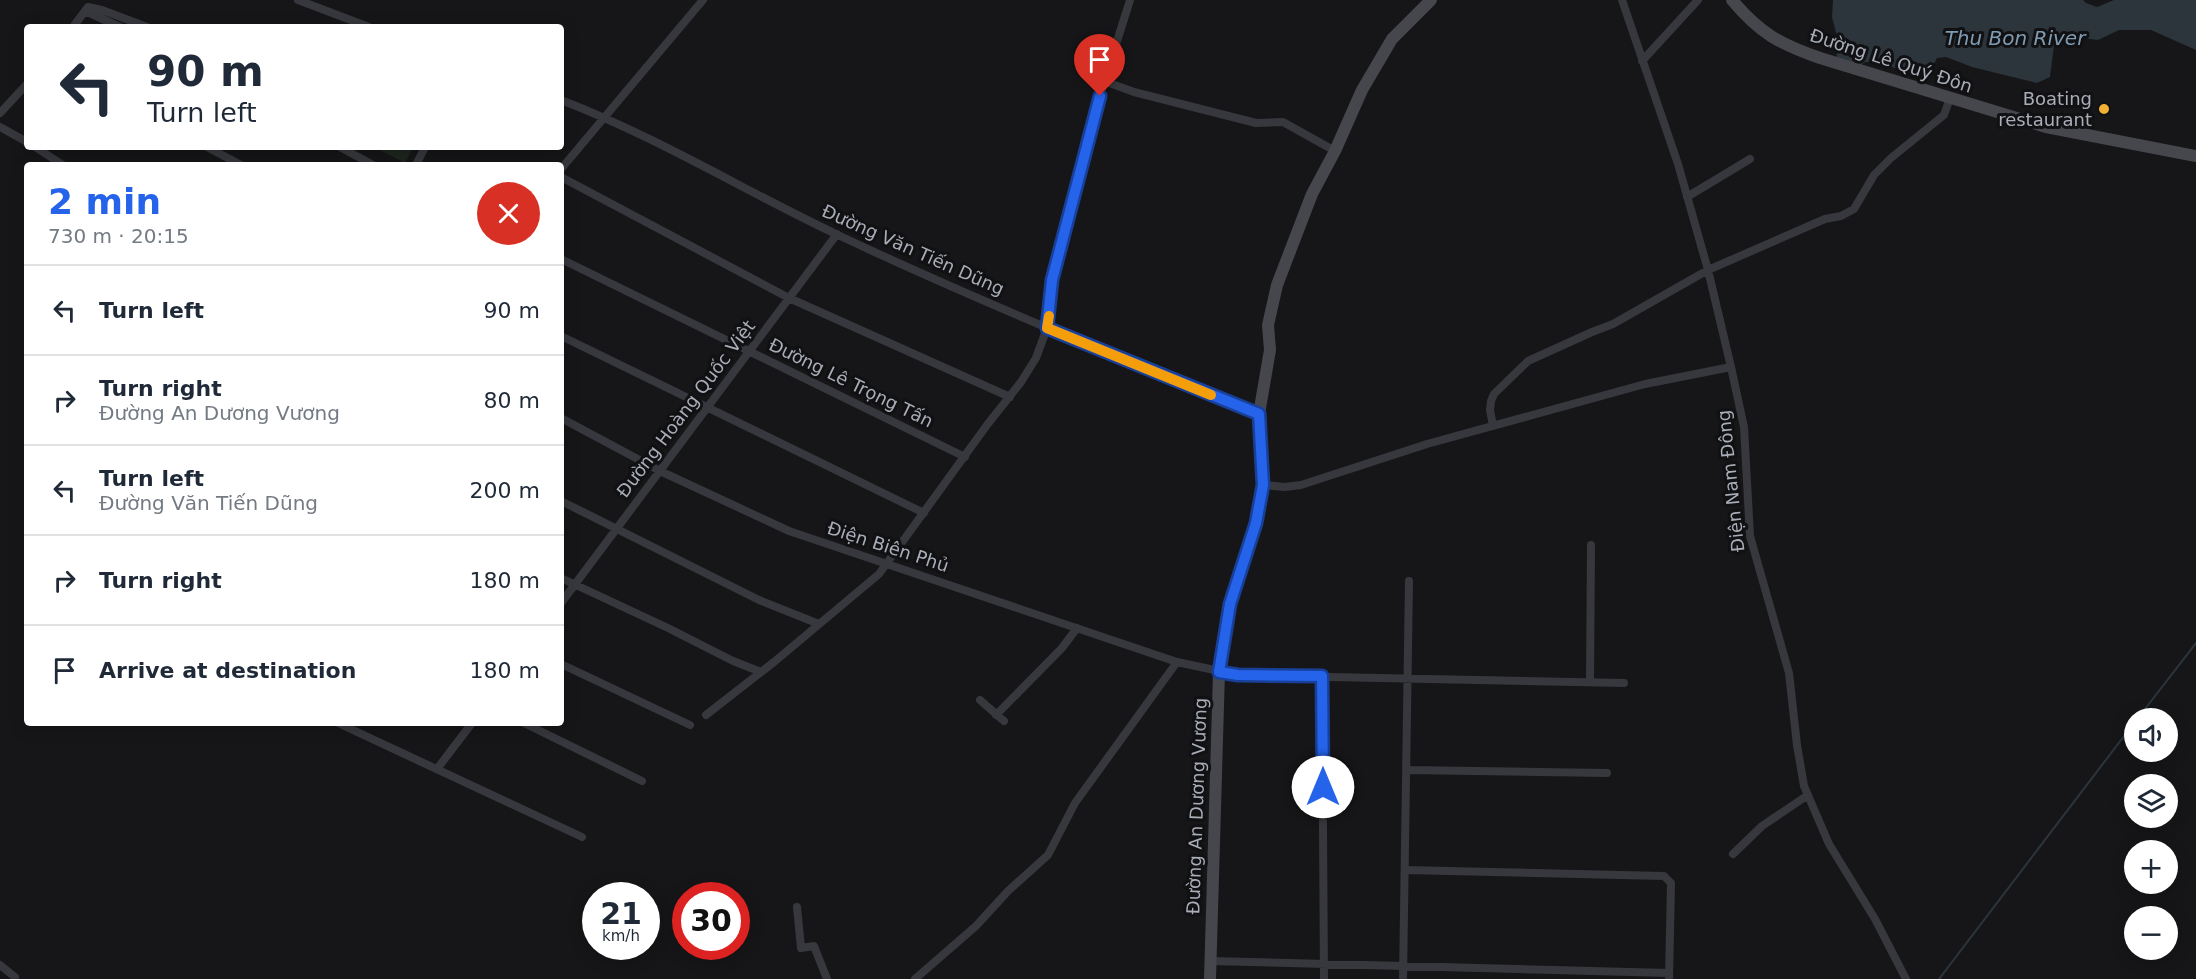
<!DOCTYPE html>
<html lang="en">
<head>
<meta charset="utf-8">
<style>
  body { margin:0; font-family:"DejaVu Sans",sans-serif; background:#f2f2f3; color:#1f2937; height:100vh; display:flex; flex-direction:column; font-size:22px; white-space:nowrap }
  * { box-sizing:border-box; margin:0 }
  p { font-size:20px; color:#747a83 }
  .icon { flex:none; width:33px; height:33px; fill:none; stroke:currentColor; stroke-width:2; stroke-linecap:round; stroke-linejoin:round }
  .map { position:relative; flex:1; overflow:hidden }
  .panel { position:absolute; left:24px; top:162px; width:540px; height:564px; display:flex; flex-direction:column; background:#fff; border-radius:6px; box-shadow:0 3px 15px #0003 }
  .panel>* { flex:none }
  .top-card { position:absolute; left:24px; top:24px; width:540px; height:126px; border-radius:6px; box-shadow:0 3px 15px #0003; background:#fff; color:#1f2937; overflow:hidden }
  .fabs { position:absolute; left:2124px; top:708px; display:grid; gap:12px }
  .fabs a { display:grid; place-items:center; width:54px; height:54px; border-radius:50%; background:#fff; box-shadow:0 3px 15px #0003; font-size:30px }
  .speed { position:absolute; left:582px; top:882px; display:flex; gap:12px; font-size:30px; font-weight:700; text-align:center }
  .speed>* { display:grid; place-content:center; width:78px; height:78px; border-radius:50%; background:#fff; box-shadow:0 3px 15px #0003; line-height:1 }
  .speed small { font-size:15px; font-weight:400 }
  .speed .limit { border:9px solid #d22; background:#fff; color:#111 }
  .pin { position:absolute; display:grid; place-items:center; width:51px; height:51px; color:#fff; margin:-62px -26px; border-radius:50% 50% 50% 0; rotate:-45deg; box-shadow:0 0 6px #0007 }
  .pin .icon { rotate:45deg }
  .me { position:absolute; width:66px; margin:-33px; rotate:0deg; stroke-linejoin:round; filter:drop-shadow(0 0 4px #0008) }
  .turn { display:flex; align-items:center; gap:21px; height:126px; padding:0 24px; font-size:27px }
  .turn .icon { width:78px; height:78px; stroke-width:2.5 }
  .turn b { display:block; font-size:42px; line-height:51px }
  .round { display:grid; place-items:center; flex:none; width:63px; height:63px; border-radius:32px; background:#f2f2f3 }
  .summary { display:flex; align-items:center; justify-content:space-between; height:102px; padding:0 24px }
  h1 { font-size:36px; font-weight:700; line-height:45px; color:#2563eb }
  ul { padding:0; list-style:none }
  li { display:flex; align-items:center; gap:18px; height:90px; padding:0 24px; border-top:2px solid #e0e1e3 }
  li div { flex:1 }
  li b { display:block; font-size:22px }
  li em { font-style:normal }
  .map>svg:first-child { display:block }
  .green { fill:#1e261f }
  .water { fill:#2c353c }
  .lines { fill:none; stroke-linecap:round; stroke-linejoin:round }
  .stream { stroke:#2c353c; stroke-width:2 }
  .street { stroke:#37383d; stroke-width:8 }
  .secondary { stroke:#45474d; stroke-width:12 }
  .route-casing { stroke:#184099; stroke-width:15 }
  .route { stroke:#2563eb; stroke-width:10 }
  .slow { stroke:#f59e0b; stroke-width:10 }
  .poi-dot { fill:#f2b134; stroke:#111113; stroke-width:2 }
  .labels { text-anchor:middle; stroke-width:6; stroke-linejoin:round; paint-order:stroke }
  .street-label { font-size:18px; fill:#a8adb8; stroke:#111113 }
  .poi-label { font-size:18px; fill:#a8adb8; stroke:#111113; text-anchor:end }
  .water-label { font-size:20px; font-style:italic; fill:#7f9bb3; stroke:#111113 }
</style>
</head>
<body>
<div class="map">
<svg width="2196" height="979" viewBox="0 0 2196 979">
  <rect width="100%" height="100%" fill="#161618"/>
  <path class="green" d="M374,147H413L405,163Z"/>
  <path class="water" d="M1833,0H2083L2086,3L2097,7L2114,0H2196V50L2151,30H2119L2098,40L2059,35L2055,38L2050,77L2037,83L1972,67L1946,57L1937,58L1929,74L1923,75L1872,62H1865L1860,66L1836,59L1839,44L1832,17Z"/>
  <g class="lines">
    <path class="stream" d="M2138,718L2196,643
      M1939,979L2134,723"/>
    <path class="street" d="M298,0L369,27
      M1622,0L1678,164L1708,270L1731,367L1744,427L1750,536L1789,673L1797,745L1804,786L1829,844L1875,919L1906,979
      M85,11L120,27
      M73,27L88,7L102,10L147,27
      M1642,61L1698,0
      M1104,81L1134,92L1256,123L1283,122L1335,151
      M561,100C657,137 745,191 838,235C976,300 1117,358 1259,414
      M0,113L27,84
      M0,127L27,142
      M35,147L63,165
      M207,147L241,165
      M340,147L373,165
      M416,165L425,147
      M561,169L703,0
      M561,177L789,298L1010,397
      M1687,197L1750,159
      M561,259L965,457
      M561,336L924,513
      M561,418L660,471L789,531L1177,662L1238,675L1624,683
      M1493,426L1490,410L1491,401L1494,394L1528,361L1592,332L1613,324L1708,270L1825,219L1841,216L1854,209L1874,175L1891,158L1944,115L1950,98
      M1263,485L1285,487L1301,485L1427,444L1645,384L1731,367
      M561,501L759,600L819,624
      M561,578L668,628L733,661L761,672
      M561,603L837,234
      M561,664L690,725
      M1322,676L1324,979
      M1590,682L1591,545
      M980,700L1004,721
      M706,715L774,662L879,574L987,425L1021,382L1036,358L1047,328L1052,280L1095,111L1130,0
      M996,715L1062,648L1077,628
      M338,723L582,837
      M524,723L642,781
      M437,769L472,723
      M1408,770L1607,773
      M1733,854L1762,826L1808,795
      M1405,870L1664,876L1671,883L1669,979
      M797,907L801,948L814,946L827,979
      M1210,961L1669,973
      M0,965L15,977
      M915,979L976,926L1008,891L1048,855L1075,803L1177,662
      M1403,979L1409,581"/>
    <path class="secondary" d="M1732,0C1760,33 1779,44 1820,58L2046,127L2196,156
      M1210,979L1219,672L1230,604L1256,523L1263,485L1259,414L1270,350L1268,325L1277,285L1312,194L1335,151L1362,90L1392,39L1431,0"/>
  </g>
  <g class="lines">
    <g class="route-casing">
      <path id="route" d="M1100,96L1052,280L1047,328L1259,414L1263,485L1256,523L1230,604L1219,672L1238,675L1322,676L1323,787"/>
    </g>
    <use href="#route" class="route"/>
    <path class="slow" d="M1049,316L1047,328L1211,395"/>
  </g>
  <circle class="poi-dot" cx="2104" cy="109" r="6"/>
  <g class="labels">
    <g class="street-label">
      <text transform="translate(1891 61) rotate(18)" y="6">Đường Lê Quý Đôn</text>
      <text transform="translate(913 250) rotate(24)" y="6">Đường Văn Tiến Dũng</text>
      <text transform="translate(851 383) rotate(26)" y="6">Đường Lê Trọng Tấn</text>
      <text transform="translate(686 409) rotate(-53)" y="6">Đường Hoàng Quốc Việt</text>
      <text transform="translate(1731 481) rotate(-96)" y="6">Điện Nam Đông</text>
      <text transform="translate(888 547) rotate(18)" y="6">Điện Biên Phủ</text>
      <text transform="translate(1197 806) rotate(-88)" y="6">Đường An Dương Vương</text>
    </g>
    <g class="poi-label">
      <text x="2092" y="105">Boating<tspan x="2092" dy="21">restaurant</tspan></text>
    </g>
    <g class="water-label">
      <text x="2015" y="45">Thu Bon River</text>
    </g>
  </g>
</svg>
<div class="fabs">
<a><svg class="icon" aria-label="sound" viewBox="0 0 24 24"><path d="M4 9h4l5-4v14l-5-4H4zM17 9q2 3 0 6"/></svg></a>
<a><svg class="icon" aria-label="layers" viewBox="0 0 24 24"><path d="M12 4l9 5-9 5-9-5zM3 14l9 5 9-5"/></svg></a>
<a>+</a>
<a>−</a>
</div>
<div class="speed"><div>21<small>km/h</small></div><div class="limit">30</div></div>
<div class="pin" style="left:1100px;top:96px;background:#d93025"><svg class="icon" aria-label="arrive" viewBox="0 0 24 24"><path d="M6 21V4h12l-3 4 3 4H6"/></svg></div>
<svg class="me" style="left:1323px;top:787px" viewBox="-20 -20 40 40"><circle r="19" fill="#fff"/><path d="M0-13L10 11 0 6-10 11z" fill="#2563eb"/></svg>
<div class="top-card">
<div class="turn"><svg class="icon" aria-label="left" viewBox="0 0 24 24"><path d="M17 20v-9H6M10 6l-5 5 5 5"/></svg><div><b>90 m</b>Turn left</div></div>
</div>
<section class="panel">
<div class="summary"><div><h1>2 min</h1><p>730 m · 20:15</p></div><a class="round" style="background:#d93025;color:#fff"><svg class="icon" aria-label="close" viewBox="0 0 24 24"><path d="M6 6l12 12M18 6L6 18"/></svg></a></div>
<ul>
<li><svg class="icon" aria-label="left" viewBox="0 0 24 24"><path d="M17 20v-9H6M10 6l-5 5 5 5"/></svg><div><b>Turn left</b></div><em>90 m</em></li>
<li><svg class="icon" aria-label="right" viewBox="0 0 24 24"><path d="M7 20v-9h11M14 6l5 5-5 5"/></svg><div><b>Turn right</b><p>Đường An Dương Vương</p></div><em>80 m</em></li>
<li><svg class="icon" aria-label="left" viewBox="0 0 24 24"><path d="M17 20v-9H6M10 6l-5 5 5 5"/></svg><div><b>Turn left</b><p>Đường Văn Tiến Dũng</p></div><em>200 m</em></li>
<li><svg class="icon" aria-label="right" viewBox="0 0 24 24"><path d="M7 20v-9h11M14 6l5 5-5 5"/></svg><div><b>Turn right</b></div><em>180 m</em></li>
<li><svg class="icon" aria-label="arrive" viewBox="0 0 24 24"><path d="M6 21V4h12l-3 4 3 4H6"/></svg><div><b>Arrive at destination</b></div><em>180 m</em></li>
</ul>
</section>
</div>
</body>
</html>
